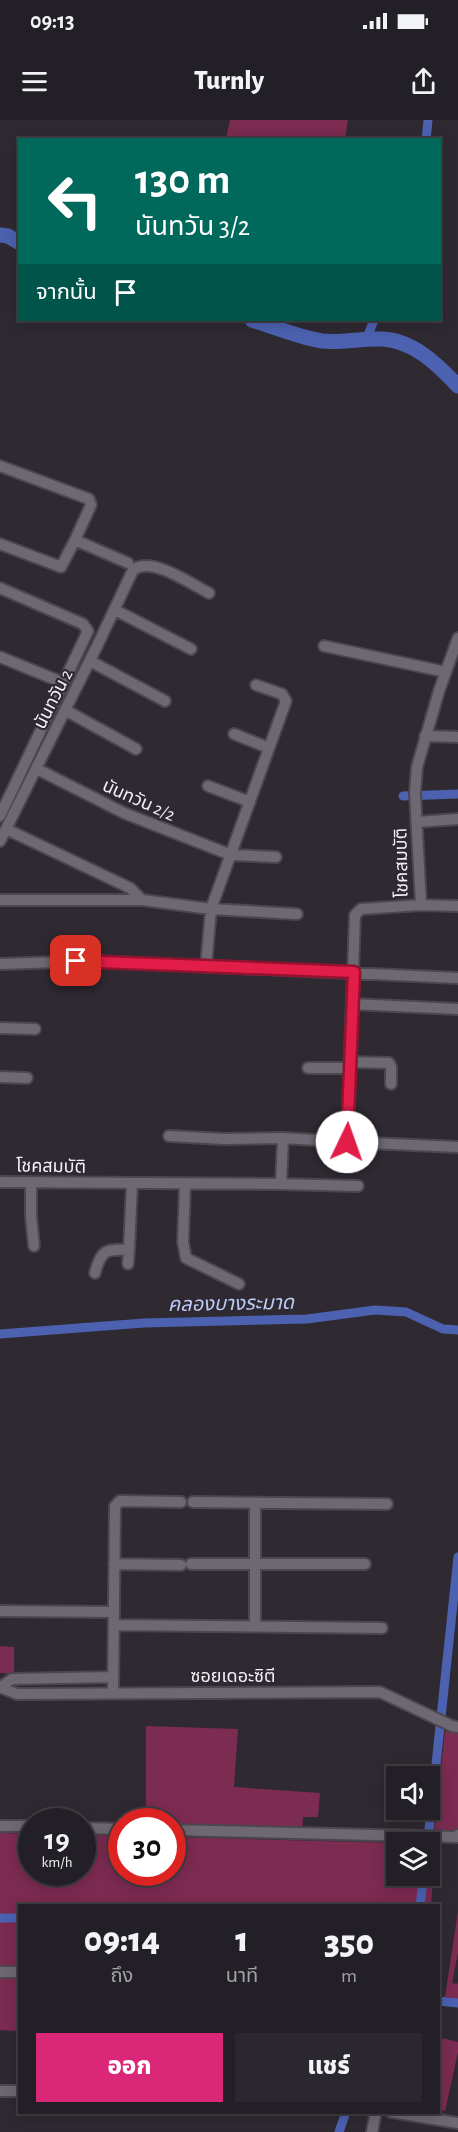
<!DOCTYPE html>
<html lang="th">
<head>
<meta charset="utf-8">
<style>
  body { margin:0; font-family:"Alegreya Sans","Noto Sans Thai",sans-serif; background:#2b272e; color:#f1f3f6; height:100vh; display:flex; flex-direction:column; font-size:22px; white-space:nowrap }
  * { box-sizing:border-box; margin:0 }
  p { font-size:20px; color:#a3a2a7 }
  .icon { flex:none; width:33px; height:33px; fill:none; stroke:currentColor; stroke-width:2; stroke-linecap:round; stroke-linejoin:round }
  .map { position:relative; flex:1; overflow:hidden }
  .sheet { position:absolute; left:18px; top:1784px; width:422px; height:210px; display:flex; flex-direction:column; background:#231f26; border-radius:0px; box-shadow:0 3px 15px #0003,0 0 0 2px #403d43 }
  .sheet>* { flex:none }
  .guide { position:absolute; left:18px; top:18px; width:423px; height:183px; border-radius:0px; box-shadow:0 3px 15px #0003,0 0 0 2px #403d43; background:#00695c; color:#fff; overflow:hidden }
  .buttons { position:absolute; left:386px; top:1646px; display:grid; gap:12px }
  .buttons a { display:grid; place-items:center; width:54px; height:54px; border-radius:0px; background:#231f26; box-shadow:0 3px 15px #0003,0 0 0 2px #403d43; font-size:30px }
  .speed { position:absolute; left:18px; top:1688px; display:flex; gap:12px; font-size:30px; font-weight:700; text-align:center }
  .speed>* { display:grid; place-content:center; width:78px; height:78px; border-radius:50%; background:#231f26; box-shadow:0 3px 15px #0003,0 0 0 2px #403d43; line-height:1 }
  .speed small { font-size:15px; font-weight:400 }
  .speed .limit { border:9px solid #d22; background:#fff; color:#111 }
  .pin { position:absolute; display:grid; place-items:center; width:51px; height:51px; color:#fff; margin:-26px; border-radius:12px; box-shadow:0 3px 9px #0006 }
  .me { position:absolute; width:66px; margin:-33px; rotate:3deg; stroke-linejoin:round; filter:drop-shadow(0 0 4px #0008) }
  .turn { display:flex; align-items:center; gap:21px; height:126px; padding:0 18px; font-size:27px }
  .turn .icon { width:78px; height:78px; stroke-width:2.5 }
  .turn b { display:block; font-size:42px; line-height:51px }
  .then { display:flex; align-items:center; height:57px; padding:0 18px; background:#0003; gap:12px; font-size:22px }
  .eta { display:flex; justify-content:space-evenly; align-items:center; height:102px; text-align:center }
  .eta b { font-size:36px; font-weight:800; line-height:42px }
  .button { display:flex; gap:12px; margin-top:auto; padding:12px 18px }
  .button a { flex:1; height:69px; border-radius:0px; background:#db2777; color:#fff; font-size:24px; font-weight:800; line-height:69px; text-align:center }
  .button a+a { background:#2b272e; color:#f1f3f6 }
  .status { display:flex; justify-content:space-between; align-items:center; height:42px; padding:0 30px; background:#231f26; direction:ltr }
  .status svg { height:16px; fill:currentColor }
  header { display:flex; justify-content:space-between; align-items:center; height:78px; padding:0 18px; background:#231f26; font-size:27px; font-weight:800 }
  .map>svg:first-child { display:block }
  .green { fill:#7c2b51 }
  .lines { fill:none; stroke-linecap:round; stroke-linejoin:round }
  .canal { stroke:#4c62b0; stroke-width:9 }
  .river { stroke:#4c62b0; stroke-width:15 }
  .minor-casing { stroke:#4c474f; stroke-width:14 }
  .minor { stroke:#6e6872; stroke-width:10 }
  .route-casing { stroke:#92132f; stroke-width:15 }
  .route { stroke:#e11d48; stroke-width:10 }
  .labels { text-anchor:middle; stroke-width:4.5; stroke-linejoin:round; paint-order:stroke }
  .street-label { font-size:18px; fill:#f3f0f6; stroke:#2f2932 }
  .water-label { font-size:20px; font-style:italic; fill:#bdccf7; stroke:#2f2932 }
</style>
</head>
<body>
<div class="status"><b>09:13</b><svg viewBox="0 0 49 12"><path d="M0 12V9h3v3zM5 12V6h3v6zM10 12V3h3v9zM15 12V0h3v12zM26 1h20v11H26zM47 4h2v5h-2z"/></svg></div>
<header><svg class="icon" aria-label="menu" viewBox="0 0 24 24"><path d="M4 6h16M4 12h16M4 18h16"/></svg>Turnly<svg class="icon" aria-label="share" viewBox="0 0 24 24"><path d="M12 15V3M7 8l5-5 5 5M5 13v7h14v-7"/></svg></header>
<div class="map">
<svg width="458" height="2012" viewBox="0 0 458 2012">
  <rect width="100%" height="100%" fill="#2f2932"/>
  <path class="green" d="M230,0H348L345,19H226Z
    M0,1526L14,1527V1554L0,1553Z
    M146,1606L238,1609L234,1667L320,1673L318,1697H303L302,1711L173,1705L172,1701H146Z
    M445,1611L458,1613V1717L434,1712Z
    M0,1713L31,1714L32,1752H82L83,1715L121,1716L122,1752H172L173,1717L396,1723V1755H429V1724H436L431,1785H20L19,1911L0,1910Z
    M458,1791V1833L452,1863L457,1864L458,1861V1879L445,1877Z
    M438,1917L458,1922V1932L445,1991L438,1989Z"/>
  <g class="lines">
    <path class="canal" d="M426,20L428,0
      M366,220L374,200
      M403,676L458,674
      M0,1214L144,1203L307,1199L375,1190L406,1192L443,1209L458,1210
      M429,1710L458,1437
      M420,1785L424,1755
      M0,1798H20
      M438,1881L458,1883
      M339,2012L346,1992"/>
    <path class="river" d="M0,115L8,116L20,123
      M252,200C275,207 298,217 322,221C343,223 362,218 382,219C413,220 438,245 458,266"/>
    <g class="minor-casing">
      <path id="minor" d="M0,346L89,379L91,385L75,420
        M0,424L61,447L75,420L128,443
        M0,468L83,504L88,511L0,696
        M115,490L191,529
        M324,526L446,552
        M0,537L64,563
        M90,541L165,581
        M65,590L136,629
        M234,614L269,628
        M425,616L458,617
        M37,649L124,693L231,735L276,737
        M208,666L250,682
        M417,702L458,699
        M6,709L130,768L142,780
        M0,721L99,522L133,450C152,436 189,463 209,473
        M0,780H142L211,789L297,794
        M421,785L458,786
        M0,844L90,841L458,858
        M206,846L211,789L286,581L282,574L256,565
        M352,884L458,889
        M0,908L35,909
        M350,942L389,943L391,947V964
        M308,948H349
        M0,957L27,958
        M169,1016L224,1019L283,1018
        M347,1022L458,1027
        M0,1062L281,1064L358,1066
        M31,1062V1096L34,1126
        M185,1064L183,1122L186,1138L239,1164
        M281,1064L283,1018L347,1022L355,795L361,789L421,785L415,673L417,647L439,571L458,518
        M128,1144L129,1130
        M95,1153C101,1129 107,1129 129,1130L132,1064
        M193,1382L387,1384
        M255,1383V1506
        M114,1444L181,1445
        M191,1444H365
        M0,1491L114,1492
        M114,1505L382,1508
        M0,1567L17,1574L380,1572L452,1606L458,1607
        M1,1567L12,1559L113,1557
        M113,1573L115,1386L120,1381L181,1382
        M0,1706H32
        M82,1708L122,1709
        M172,1710L457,1717L458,1715
        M0,1852H20
        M0,1971H20
        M391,1992L458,2003
        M372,2012L376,1992"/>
    </g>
    <use href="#minor" class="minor"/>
  </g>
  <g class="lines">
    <g class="route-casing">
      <path id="route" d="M76,841L354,852L347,1022"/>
    </g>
    <use href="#route" class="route"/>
  </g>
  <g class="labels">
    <g class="street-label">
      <text transform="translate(53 579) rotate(-63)" y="6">นันทวัน 2</text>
      <text transform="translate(139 680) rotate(24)" y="6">นันทวัน 2/2</text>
      <text transform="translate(401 743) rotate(-91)" y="6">โชคสมบัติ</text>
      <text transform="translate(51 1046) rotate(1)" y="6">โชคสมบัติ</text>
      <text x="233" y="1562">ซอยเดอะซิตี</text>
    </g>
    <g class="water-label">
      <text transform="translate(231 1183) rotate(-1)" y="7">คลองบางระมาด</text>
    </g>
  </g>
</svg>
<div class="buttons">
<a><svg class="icon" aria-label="sound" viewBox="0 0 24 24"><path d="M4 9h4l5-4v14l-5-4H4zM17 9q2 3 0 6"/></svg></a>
<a><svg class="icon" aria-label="layers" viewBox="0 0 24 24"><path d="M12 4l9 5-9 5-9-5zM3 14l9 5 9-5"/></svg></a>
</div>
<div class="speed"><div>19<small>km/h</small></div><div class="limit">30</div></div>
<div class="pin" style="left:76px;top:841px;background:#d93025"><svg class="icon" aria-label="arrive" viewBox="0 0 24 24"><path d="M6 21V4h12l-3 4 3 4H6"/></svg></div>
<svg class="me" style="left:347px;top:1022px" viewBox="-20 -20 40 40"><circle r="19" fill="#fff"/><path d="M0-13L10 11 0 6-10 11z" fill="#e11d48"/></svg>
<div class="guide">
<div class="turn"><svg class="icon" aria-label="left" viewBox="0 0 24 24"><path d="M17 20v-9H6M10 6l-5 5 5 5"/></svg><div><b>130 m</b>นันทวัน 3/2</div></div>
<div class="then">จากนั้น<svg class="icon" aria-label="arrive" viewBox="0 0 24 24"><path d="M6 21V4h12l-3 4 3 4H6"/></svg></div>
</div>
<section class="sheet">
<div class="eta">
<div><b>09:14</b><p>ถึง</p></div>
<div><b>1</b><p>นาที</p></div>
<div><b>350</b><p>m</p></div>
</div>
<div class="button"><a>ออก</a><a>แชร์</a></div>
</section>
</div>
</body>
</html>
